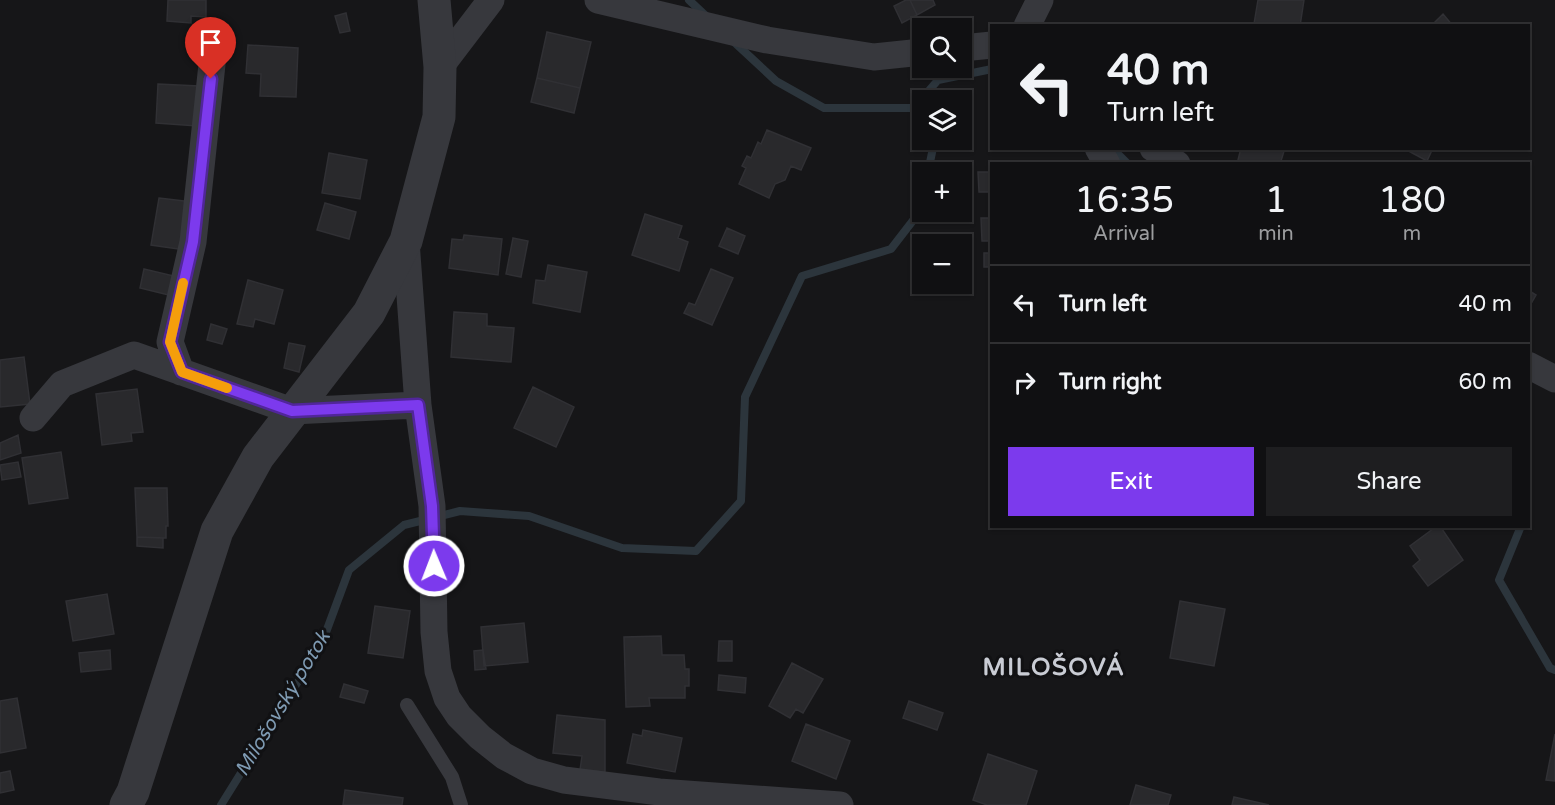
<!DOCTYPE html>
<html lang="en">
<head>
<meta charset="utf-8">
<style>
  body { margin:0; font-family:"Varela Round",sans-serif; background:#1e1e20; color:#f1f3f6; height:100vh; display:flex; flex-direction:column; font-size:22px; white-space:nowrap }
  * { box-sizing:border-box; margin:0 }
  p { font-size:20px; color:#9c9d9f }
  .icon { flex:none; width:33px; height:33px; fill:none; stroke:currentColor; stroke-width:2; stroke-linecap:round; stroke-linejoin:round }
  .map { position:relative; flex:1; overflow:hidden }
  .details { position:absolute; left:990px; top:162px; width:540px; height:366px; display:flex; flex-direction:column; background:#101012; border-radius:0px; box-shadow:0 2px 4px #0004,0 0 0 2px #303032 }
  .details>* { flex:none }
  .guide { position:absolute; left:990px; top:24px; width:540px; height:126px; border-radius:0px; box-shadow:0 2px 4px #0004,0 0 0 2px #303032; background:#101012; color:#f1f3f6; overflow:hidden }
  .tools { position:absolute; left:912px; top:18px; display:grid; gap:12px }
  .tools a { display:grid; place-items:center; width:60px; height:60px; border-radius:0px; background:#101012; box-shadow:0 2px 4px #0004,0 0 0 2px #303032; font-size:30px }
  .pin { position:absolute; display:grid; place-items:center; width:51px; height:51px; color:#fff; margin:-62px -26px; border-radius:50% 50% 50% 0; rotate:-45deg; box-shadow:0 0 6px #0007 }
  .pin .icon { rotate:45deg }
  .me { position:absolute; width:66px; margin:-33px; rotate:359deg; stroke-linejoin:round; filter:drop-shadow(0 0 4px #0008) }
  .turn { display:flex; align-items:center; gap:21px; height:126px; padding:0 18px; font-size:27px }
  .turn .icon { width:78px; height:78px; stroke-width:2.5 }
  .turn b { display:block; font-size:42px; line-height:51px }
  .eta { display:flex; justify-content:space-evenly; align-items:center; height:102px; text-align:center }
  .eta b { font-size:36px; font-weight:600; line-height:42px }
  .primary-button { display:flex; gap:12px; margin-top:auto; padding:12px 18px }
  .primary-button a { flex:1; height:69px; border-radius:0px; background:#7c3aed; color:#fff; font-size:24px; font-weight:600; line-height:69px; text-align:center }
  .primary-button a+a { background:#1e1e20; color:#f1f3f6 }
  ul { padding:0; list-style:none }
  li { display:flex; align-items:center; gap:18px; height:78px; padding:0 18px; border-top:2px solid #303032 }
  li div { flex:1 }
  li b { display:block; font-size:22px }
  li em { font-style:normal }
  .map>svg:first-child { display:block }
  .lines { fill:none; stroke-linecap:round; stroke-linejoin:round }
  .stream { stroke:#2c353c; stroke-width:8 }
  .building { fill:#29292c; stroke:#303034; stroke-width:1.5 }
  .service { stroke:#37383d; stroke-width:14 }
  .minor { stroke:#37383d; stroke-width:27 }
  .tertiary { stroke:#37383d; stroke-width:33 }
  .route-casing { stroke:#51269a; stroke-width:15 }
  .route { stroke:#7c3aed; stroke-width:10 }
  .slow { stroke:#f59e0b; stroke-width:10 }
  .labels { text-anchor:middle; stroke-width:6; stroke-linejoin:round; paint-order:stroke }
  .water-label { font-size:20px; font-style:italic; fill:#7f9bb3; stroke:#111113 }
  .district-label { font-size:24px; font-weight:bold; letter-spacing:1.5px; fill:#c9ccd4; stroke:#111113 }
</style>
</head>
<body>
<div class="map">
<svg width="1555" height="805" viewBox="0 0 1555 805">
  <rect width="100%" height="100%" fill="#161618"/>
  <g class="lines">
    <path class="stream" d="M689,0L707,17
      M733,41L776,81L824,108H914L922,123
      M914,108L938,80L992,69
      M1112,148L1128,164
      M928,172L934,143L932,140
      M1528,506V509
      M1521,526L1499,580L1550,668L1555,670
      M221,805L322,643L349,570L404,525L460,511L529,516L622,548L696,551L741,501L745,397L802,276L891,249L918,214L922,195"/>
  </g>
  <path class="building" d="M168,0H206V17L191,16V23L167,21Z
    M906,0H910L917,15L902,23L894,6Z
    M910,0H933L935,5L917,15Z
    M1258,0H1304L1300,26L1254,24Z
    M346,13L350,31L340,33L335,16Z
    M1443,14L1453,26H1431Z
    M547,32L591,42L580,88L537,78Z
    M248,45L298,48L296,97L260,96L261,74L246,73Z
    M537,78L580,88L574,113L531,102Z
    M158,84L199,86L197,126L156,123Z
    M767,130L811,148L801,170L791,166L785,180L775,184L769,198L739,184L746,168L742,166L747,156L751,158L758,142L761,144Z
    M1241,148H1285L1280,164H1237Z
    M1403,148H1433L1427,161Z
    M329,153L367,160L360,199L322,193Z
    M990,166L992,192H979L978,172H991Z
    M159,198L192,202L185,250L151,245Z
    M325,203L356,212L349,239L317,230Z
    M645,214L682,226L678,238L688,242L679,271L632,255Z
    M981,218H992V241H982Z
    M727,228L745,236L738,254L719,246Z
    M464,235L502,239L498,275L449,268L452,239L463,240Z
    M513,238L528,241L521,277L506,274Z
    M984,253H992V267H984Z
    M548,265L587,272L580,312L533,303L536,280L545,281Z
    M144,269L178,277L173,296L140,288Z
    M711,269L733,278L712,325L684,313L689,303L695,305Z
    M248,280L283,290L274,324L255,319L253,327L237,324Z
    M1528,290L1536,295L1528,309Z
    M454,312L487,314V326L514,328L511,362L451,357Z
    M211,324L227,329L222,344L207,340Z
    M289,343L305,346L299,372L284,368Z
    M24,357L30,404L0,407V360Z
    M533,387L574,407L556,447L514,428Z
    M137,389L143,432L131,433L132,441L102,445L96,394Z
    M18,435L21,453L0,460V443Z
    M61,452L68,498L29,504L22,458Z
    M18,462L21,477L2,480L0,465Z
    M135,488H167L168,526H166V538L137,537Z
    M1437,526H1440L1463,560L1428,586L1413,566L1420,560L1410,546Z
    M137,537L163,538V548L137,546Z
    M107,594L114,634L73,641L66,601Z
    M1180,601L1225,609L1214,666L1170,658Z
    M375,606L410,611L403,658L368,653Z
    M524,623L528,662L484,666L481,627Z
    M661,636L662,655H684L685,669H689V686H685V698H649L650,706L626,707L624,637Z
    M719,641H732V661H718Z
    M110,650L111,669L81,672L79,653Z
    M483,650L486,669L475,670L474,651Z
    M792,663L823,679L803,713L796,709L790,718L769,706Z
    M719,675L746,678L745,693L718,690Z
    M344,684L368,691L364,703L340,697Z
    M17,698L26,748L0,753V701Z
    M909,701L943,713L937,730L903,718Z
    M557,715L605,720V772L580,770L582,756L553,753Z
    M806,724L850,741L836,779L792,761Z
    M643,730L682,738L675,772L627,763L633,734L642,736Z
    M1555,734V781L1546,780Z
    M988,754L1037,771L1026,805H987L973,800Z
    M10,771L14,790L0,793V773Z
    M1136,785L1171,795L1168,805H1130Z
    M345,790L403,798L402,805H343Z
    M1234,797L1269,805H1232Z"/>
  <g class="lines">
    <path class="service" d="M407,705L452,777L461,805"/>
    <path class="minor" d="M598,0L767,40L874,57L922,52
      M1027,26L1040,0
      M962,48L992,45
      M440,67L491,0
      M1098,148L1107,164
      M1153,148L1177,164
      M406,241L418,405L432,506L434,632L438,671L447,698L459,716L480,737L504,756L532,771L564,780L659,792L840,805
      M1528,365L1555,379
      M181,372L170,342L193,242L213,55
      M33,418L62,384L134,355L292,411L418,405"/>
    <path class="tertiary" d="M126,805L133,792L217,531L258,457L369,313L406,241L439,117L440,67L434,0"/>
  </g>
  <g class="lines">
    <g class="route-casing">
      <path id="route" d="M211,79L193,242L170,342L182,372L292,411L418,405L432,506L434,566"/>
    </g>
    <use href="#route" class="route"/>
    <path class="slow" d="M183,283L170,342L182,372L227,388"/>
  </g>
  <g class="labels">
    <g class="water-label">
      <text transform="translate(282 703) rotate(-59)" y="7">Milošovský potok</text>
    </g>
    <g class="district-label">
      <text x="1054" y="675">MILOŠOVÁ</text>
    </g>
  </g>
</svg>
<div class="tools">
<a><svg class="icon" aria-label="search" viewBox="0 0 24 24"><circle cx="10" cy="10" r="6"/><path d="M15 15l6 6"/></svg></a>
<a><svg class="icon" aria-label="layers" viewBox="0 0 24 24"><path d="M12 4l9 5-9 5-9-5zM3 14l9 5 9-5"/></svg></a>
<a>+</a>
<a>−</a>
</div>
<div class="pin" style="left:211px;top:79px;background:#d93025"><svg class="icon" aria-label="arrive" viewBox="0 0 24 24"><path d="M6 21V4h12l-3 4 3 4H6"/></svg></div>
<svg class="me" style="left:434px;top:566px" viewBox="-20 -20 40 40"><circle r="17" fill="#7c3aed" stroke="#fff" stroke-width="3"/><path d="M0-11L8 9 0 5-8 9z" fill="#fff"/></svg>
<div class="guide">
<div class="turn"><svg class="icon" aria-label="left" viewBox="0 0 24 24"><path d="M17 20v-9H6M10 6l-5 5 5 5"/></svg><div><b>40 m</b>Turn left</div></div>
</div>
<section class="details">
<div class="eta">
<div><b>16:35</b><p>Arrival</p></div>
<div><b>1</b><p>min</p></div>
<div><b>180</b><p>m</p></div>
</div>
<ul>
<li><svg class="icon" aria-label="left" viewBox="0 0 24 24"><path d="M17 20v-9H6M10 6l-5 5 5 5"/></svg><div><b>Turn left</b></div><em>40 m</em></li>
<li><svg class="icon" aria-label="right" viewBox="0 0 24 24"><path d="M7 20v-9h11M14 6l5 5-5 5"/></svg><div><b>Turn right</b></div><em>60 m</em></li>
</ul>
<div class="primary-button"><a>Exit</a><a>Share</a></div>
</section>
</div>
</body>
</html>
